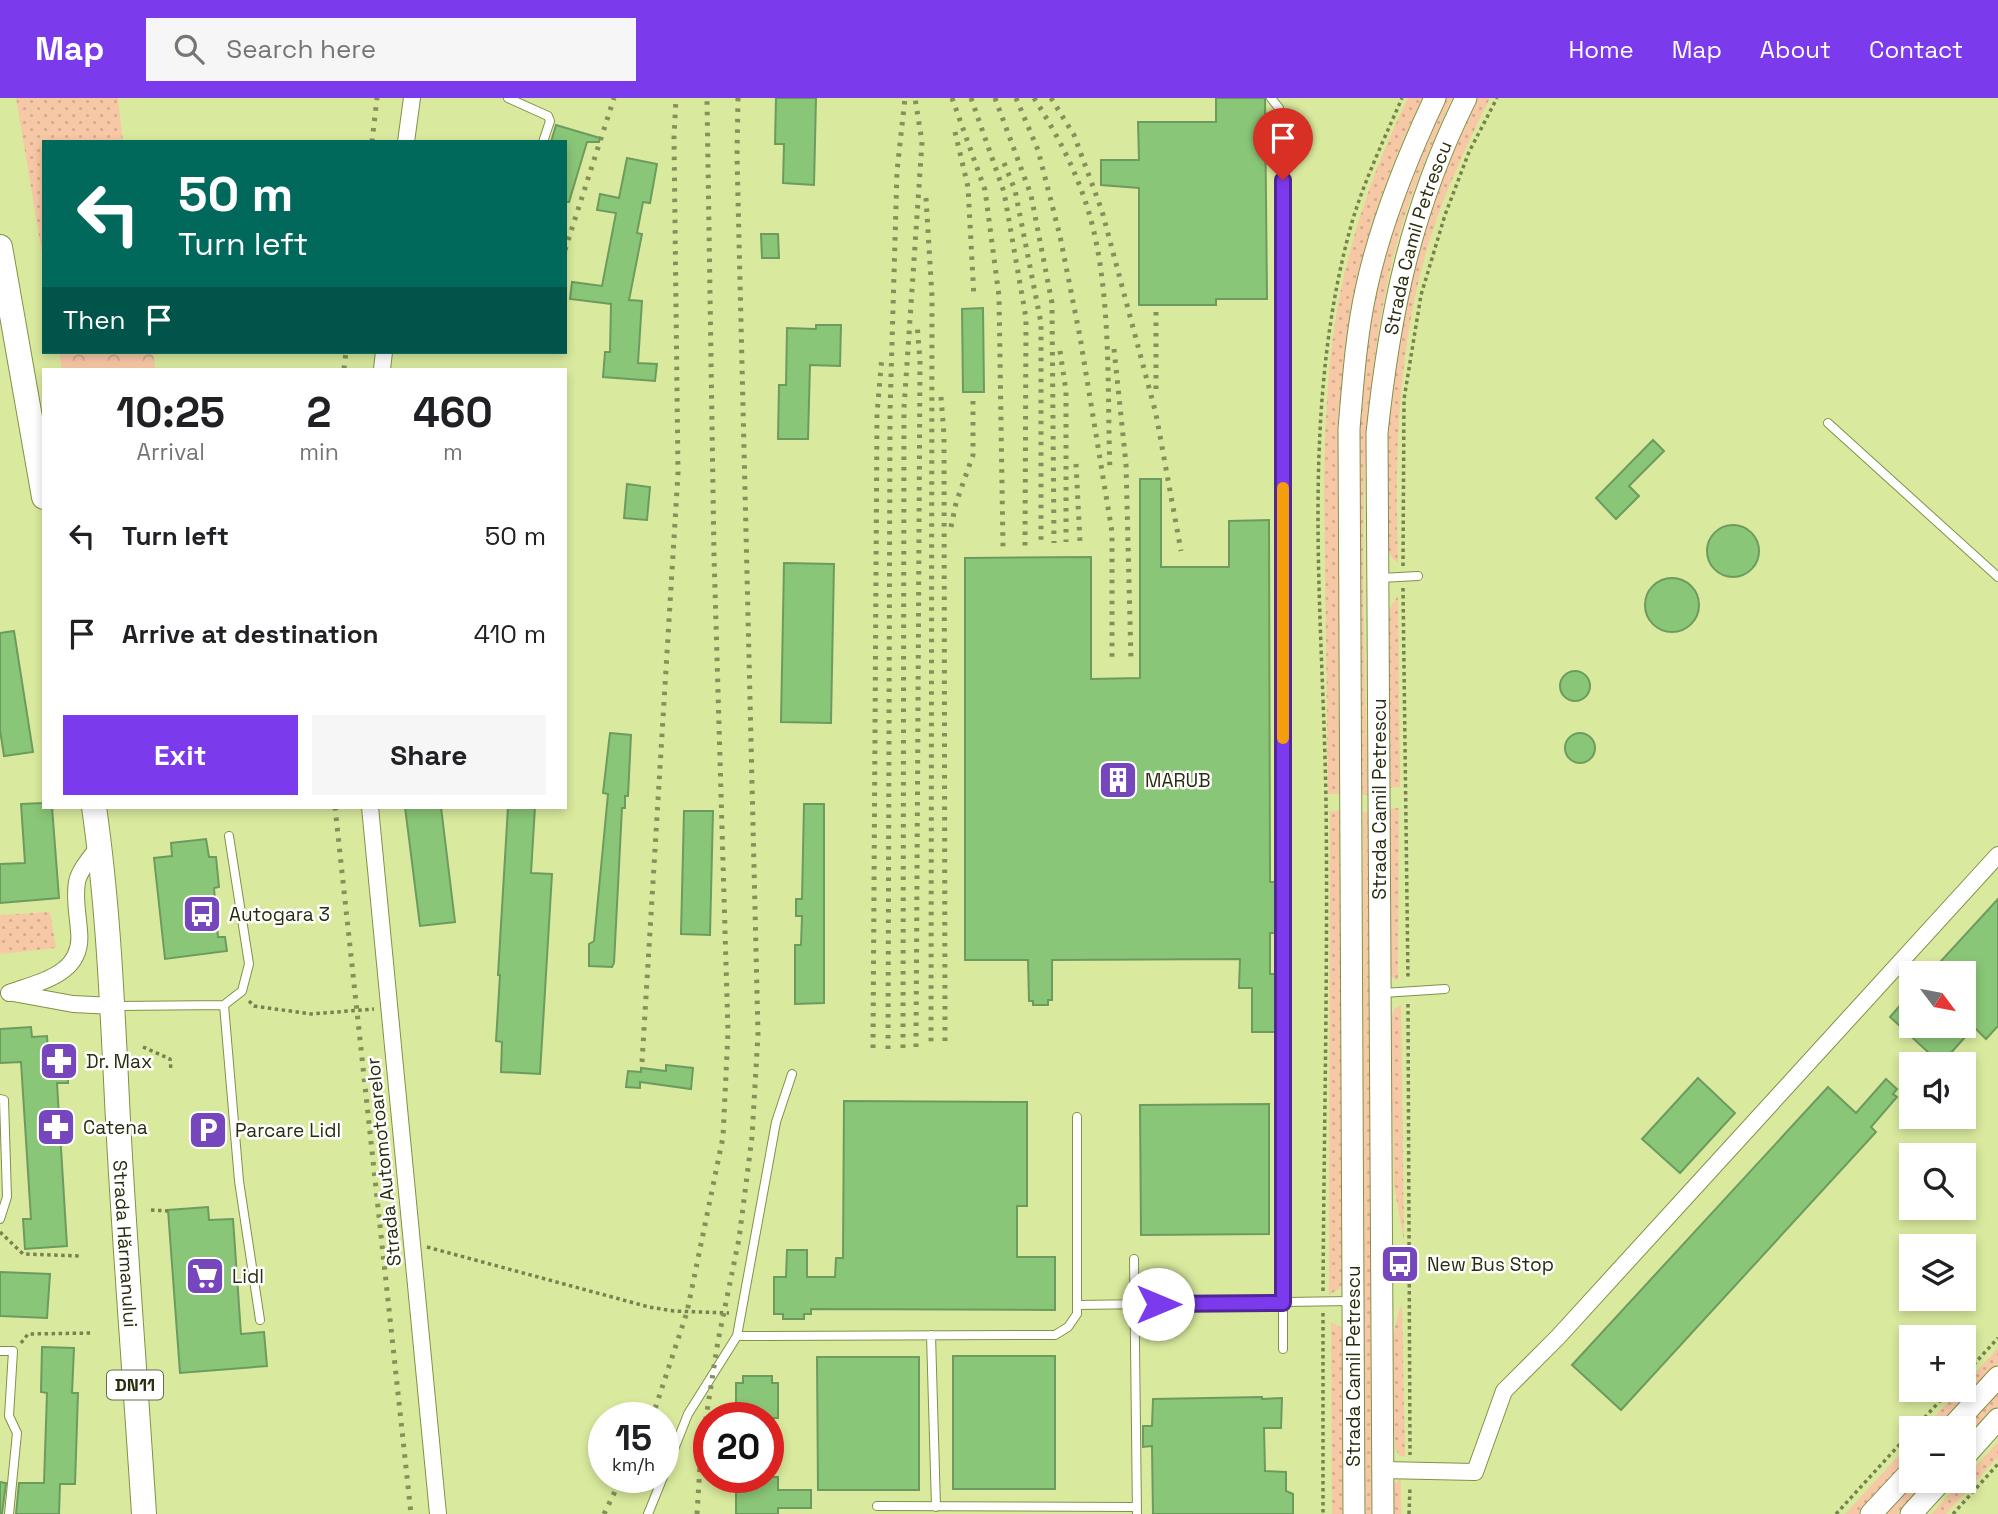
<!DOCTYPE html>
<html lang="en">
<head>
<meta charset="utf-8">
<style>
  body { margin:0; font-family:"Space Grotesk",sans-serif; background:#f6f6f6; color:#202124; height:100vh; display:flex; flex-direction:column; font-size:26px; white-space:nowrap }
  * { box-sizing:border-box; margin:0 }
  p { font-size:23px; color:#757577 }
  .icon { flex:none; width:38px; height:38px; fill:none; stroke:currentColor; stroke-width:2; stroke-linecap:round; stroke-linejoin:round }
  .map { position:relative; flex:1; overflow:hidden }
  .drawer { position:absolute; left:42px; top:270px; width:525px; height:441px; display:flex; flex-direction:column; background:#fff; border-radius:0px; box-shadow:0 4px 10px #0003 }
  .drawer>* { flex:none }
  .hud { position:absolute; left:42px; top:42px; width:525px; height:214px; border-radius:0px; box-shadow:0 4px 10px #0003; background:#00695c; color:#fff; overflow:hidden }
  .needle { width:46px; rotate:122deg }
  .buttons { position:absolute; left:1899px; top:863px; display:grid; gap:14px }
  .buttons a { display:grid; place-items:center; width:77px; height:77px; border-radius:0px; background:#fff; box-shadow:0 4px 10px #0003; font-size:35px }
  .speed { position:absolute; left:588px; top:1304px; display:flex; gap:14px; font-size:35px; font-weight:700; text-align:center }
  .speed>* { display:grid; place-content:center; width:91px; height:91px; border-radius:50%; background:#fff; box-shadow:0 4px 10px #0003; line-height:1 }
  .speed small { font-size:18px; font-weight:400 }
  .speed .limit { border:10px solid #d22; background:#fff; color:#111 }
  .pin { position:absolute; display:grid; place-items:center; width:60px; height:60px; color:#fff; margin:-72px -30px; border-radius:50% 50% 50% 0; rotate:-45deg; box-shadow:0 0 7px #0007 }
  .pin .icon { rotate:45deg }
  .me { position:absolute; width:77px; margin:-38px; rotate:90deg; stroke-linejoin:round; filter:drop-shadow(0 0 5px #0008) }
  .turn { display:flex; align-items:center; gap:24px; height:147px; padding:0 21px; font-size:32px }
  .turn .icon { width:91px; height:91px; stroke-width:2.5 }
  .turn b { display:block; font-size:49px; line-height:60px }
  .then { display:flex; align-items:center; height:66px; padding:0 21px; background:#0003; gap:14px; font-size:26px }
  .eta { display:flex; justify-content:space-evenly; align-items:center; height:119px; text-align:center }
  .eta b { font-size:42px; font-weight:700; line-height:49px }
  .cta { display:flex; gap:14px; margin-top:auto; padding:14px 21px }
  .cta a { flex:1; height:80px; border-radius:0px; background:#7c3aed; color:#fff; font-size:28px; font-weight:700; line-height:80px; text-align:center }
  .cta a+a { background:#f6f6f6; color:#202124 }
  ul { padding:0; list-style:none }
  li { display:flex; align-items:center; gap:21px; height:98px; padding:0 21px }
  li div { flex:1 }
  li b { display:block; font-size:26px }
  li em { font-style:normal }
  header { display:flex; align-items:center; gap:42px; box-sizing:border-box; height:98px; padding:0 35px; background:#7c3aed; color:#fff }
  header strong { font-size:33px }
  nav { display:flex; gap:38px; margin-inline-start:auto; font-size:24px }
  .search { width:490px; height:63px; background:#f6f6f6; display:flex; align-items:center; gap:18px; box-sizing:border-box; padding:0 24px; border-radius:0px; color:#757577; font-size:26px }
  .map>svg:first-child { display:block }
  .grass { fill:url(#grass-dots) }
  .park { fill:url(#park-crowns) }
  .building { fill:#8ac677; stroke:#6d9b5f; stroke-width:2 }
  .lines { fill:none; stroke-linecap:round; stroke-linejoin:round }
  .lane-casing { stroke:#829147; stroke-width:10 }
  .street-casing { stroke:#829147; stroke-width:18 }
  .secondary-casing { stroke:#829147; stroke-width:23 }
  .primary-casing { stroke:#829147; stroke-width:26 }
  .path { stroke:#78824f; stroke-width:3.5; stroke-dasharray:3.5 3.5; stroke-linecap:butt }
  .lane { stroke:#fff; stroke-width:8 }
  .street { stroke:#fff; stroke-width:16 }
  .secondary { stroke:#fff; stroke-width:21 }
  .primary { stroke:#fff; stroke-width:24 }
  .rail { stroke:#85905a; stroke-width:5; stroke-dasharray:3.5 7; stroke-linecap:butt }
  .route-casing { stroke:#51269a; stroke-width:18 }
  .route { stroke:#7c3aed; stroke-width:12 }
  .slow { stroke:#f59e0b; stroke-width:12 }
  .labels { text-anchor:middle; stroke-width:5; stroke-linejoin:round; paint-order:stroke }
  .shield { fill:#fff; stroke:#686c56; stroke-width:2 }
  .shield-label { font-size:18px; font-weight:bold; fill:#282d0e }
  .street-label { font-size:19px; fill:#282d0e; stroke:#fff }
  .poi-label { font-size:19px; fill:#282d0e; stroke:#fff; text-anchor:start }
</style>
</head>
<body>
<header>
<strong>Map</strong>
<div class="search"><svg class="icon" aria-label="search" viewBox="0 0 24 24"><circle cx="10" cy="10" r="6"/><path d="M15 15l6 6"/></svg>Search here</div>
<nav><a>Home</a><a>Map</a><a>About</a><a>Contact</a></nav>
</header>
<div class="map">
<svg width="1998" height="1416" viewBox="0 0 1998 1416">
  <defs>
    <pattern id="grass-dots" width="8" height="8" patternUnits="userSpaceOnUse" patternTransform="scale(1.75)"><rect width="8" height="8" fill="#f7c8a5"/><path d="M2 2h.1M6 6h.1" fill="none" stroke="#d4ac8d" stroke-width="1.8" stroke-linecap="round"/></pattern>
    <pattern id="park-crowns" width="20" height="18" patternUnits="userSpaceOnUse" patternTransform="scale(1.75)"><rect width="20" height="18" fill="#f7c8a5"/><path d="M2 6a3 3 0 1 1 6 0M12 15a3 3 0 1 1 6 0" fill="none" stroke="#d4ac8d"/></pattern>
  </defs>
  <rect width="100%" height="100%" fill="#d9ea9e"/>
  <path class="grass" d="M16,0H118L123,44H44V167Z
    M1408,0H1423C1393,59 1370,124 1355,189C1336,277 1337,379 1339,468C1340,544 1342,620 1343,696H1328L1324,387C1325,320 1328,251 1342,186C1356,122 1379,59 1408,0Z
    M1442,0H1452C1429,53 1405,107 1392,164C1351,339 1365,519 1368,697H1360L1356,344L1366,244L1384,158L1402,97Z
    M1478,0H1490C1462,56 1436,113 1421,173C1397,270 1395,366 1398,465L1392,460L1387,449C1387,385 1386,320 1395,257C1404,189 1424,121 1452,58C1459,40 1466,14 1478,0Z
    M1398,498L1400,689L1390,690L1386,525L1391,508Z
    M1399,710L1398,883L1390,878L1388,711Z
    M1344,712L1345,1180L1340,1190L1329,1197L1330,713Z
    M1372,713L1373,1416H1364L1363,714Z
    M50,814L56,850L0,856V817Z
    M1401,907L1404,1143L1394,1088L1390,925L1394,911Z
    M1402,1205L1405,1359L1399,1357L1395,1351C1394,1307 1385,1245 1402,1205Z
    M1331,1224L1339,1228L1347,1238L1349,1416H1332Z
    M1998,1250V1265L1938,1330H1924L1959,1292H1964V1287Z
    M1998,1292V1307L1964,1344V1330Z
    M1911,1344V1359L1859,1416H1845Z
    M1998,1344V1359L1946,1416H1931Z
    M1401,1381V1416H1393L1394,1386Z
    M1915,1383H1928L1897,1416H1884Z"/>
  <path class="park" d="M59,254H153L155,271H62Z"/>
  <path class="building" d="M776,0H816L814,87L783,85L784,46H775Z
    M1216,0H1265L1267,201H1216V207H1139V90L1101,87V62H1139L1138,24H1216Z
    M556,27L600,40L599,44H587L569,104H565V44H551Z
    M627,60L657,66L650,105L643,104L637,135L642,136L629,202L642,203L638,265L657,266L655,283L603,279L605,254H610L611,206L570,201L572,184L602,188L616,115L597,112L600,96L619,100Z
    M761,136H778L779,160H762Z
    M983,210L984,294H963L962,211Z
    M816,227H841L840,268L810,267L808,341H778L779,287H786L787,230L816,231Z
    M1653,342L1664,353L1629,388L1639,398L1616,421L1596,400Z
    M1140,381H1161V469H1229V423L1269,422L1270,784H1276V835H1270V876H1276V934H1252V890H1239L1240,861L1052,862V902H1048V907H1033V903H1029L1028,862H965V460L1091,459V581L1140,580Z
    M627,386L650,389L647,422L624,420Z
    M1707 453a26 26 0 1 1 52 0a26 26 0 1 1-52 0Z
    M784,465L834,466L831,625L781,624Z
    M1645 507a27 27 0 1 1 54 0a27 27 0 1 1-54 0Z
    M14,533L33,654L4,658L0,632V535Z
    M1560 588a15 15 0 1 1 30 0a15 15 0 1 1-30 0Z
    M1565 650a15 15 0 1 1 30 0a15 15 0 1 1-30 0Z
    M610,635L631,637L628,698H625V710H622L614,865L612,869L589,868V846L594,843L608,696L603,695Z
    M44,705V709H52L59,800L0,805V766L25,765L21,706Z
    M804,706H824V905L795,906V847H801L802,818H796V801H802Z
    M405,709H441L455,824L420,828Z
    M508,709H535L531,775L552,776L540,976L501,974L502,944L496,943L500,877H498Z
    M684,713H713L710,837L681,836Z
    M206,741L209,759H216L219,789L214,790L218,839H225L227,853L165,861L154,760L172,758L171,745Z
    M1998,801V928L1986,941L1974,929L1941,966L1890,919L1911,895V928H1964V875H1930Z
    M31,929L32,939L47,938L48,953L68,952V985H57L67,1148L25,1151L23,1121H31L21,964L0,965V931Z
    M666,967L693,970L691,991L640,984V990L626,989L628,973L641,974V970L666,973Z
    M1698,980L1735,1015L1680,1075L1642,1041Z
    M1886,981L1897,991L1893,996L1897,999L1871,1029L1876,1034L1621,1312L1572,1267L1828,989L1856,1015Z
    M844,1003L1027,1004V1108H1017V1159H1055V1212L811,1211V1216H804V1221H783V1216H774V1179H786L787,1152H807V1179H835L836,1160H843Z
    M1269,1006V1136L1141,1137L1140,1007Z
    M208,1109L209,1122L233,1121L241,1236L264,1234L267,1268L180,1275L168,1112Z
    M0,1174L50,1176L47,1220L0,1218Z
    M42,1249L74,1250L72,1295H78L75,1386H60L59,1416H16L19,1385H44L47,1295L41,1294Z
    M953,1258H1055V1391H953Z
    M817,1259H919V1392H818Z
    M743,1278H772V1285H778V1320H736V1285H743Z
    M1262,1299V1301L1282,1300L1281,1330H1264L1265,1373L1286,1374V1393L1293,1396V1416H1153L1152,1348L1143,1349V1328H1152L1153,1301Z
    M736,1379H778V1392H811V1410H778V1416H736Z
    M0,1384L6,1385L2,1416H0Z"/>
  <g class="lines">
    <g class="lane-casing">
      <path id="lane" d="M508,0L548,18L550,23L543,44
        M1271,0L1279,10L1283,27V1251
        M1828,325L1998,479
        M1380,480L1418,478
        M1383,895L1445,891
        M224,907L242,893L249,866L229,738
        M117,908L224,907L239,1083L260,1222
        M0,1001L4,1002L7,1099L0,1121
        M1134,1161L1137,1416
        M1077,1207L1350,1203
        M931,1237L936,1409
        M737,1238L1055,1237L1068,1229L1077,1216V1019
        M0,1253H13L9,1318L17,1335L9,1416
        M663,1379L688,1316L737,1238L776,1024L792,976
        M877,1408L1136,1409
        M648,1416L663,1379"/>
    </g>
    <g class="street-casing">
      <path id="street" d="M406,44L412,0
        M382,271L384,254
        M370,709L438,1416
        M9,895C42,883 84,876 79,833C78,817 74,800 77,784C79,772 92,758 100,747
        M13,895L73,906L114,908
        M1383,1372L1475,1374L1504,1293L1558,1239L1998,757"/>
    </g>
    <g class="secondary-casing">
      <g id="secondary">
        <path d="M1951,1330L1998,1279"/>
        <path d="M1964,1359L1998,1321"/>
        <path d="M1354,1416L1349,331C1353,284 1356,238 1366,192C1380,126 1406,62 1435,0"/>
        <path id="s1" d="M1383,1416L1377,335C1390,212 1411,111 1466,0"/>
        <path d="M1871,1416L1911,1373"/>
        <path d="M1911,1416L1942,1382"/>
      </g>
    </g>
    <g class="primary-casing">
      <g id="primary">
        <path d="M0,149L44,399"/>
        <path id="s2" d="M94,709C110,819 113,930 119,1041C126,1166 136,1291 144,1416"/>
      </g>
    </g>
    <path class="path" d="M1403,468L1404,301L1421,197L1445,117L1469,54L1497,0
      M1403,490L1408,881
      M249,903L254,908L311,916L374,911
      M1408,906L1410,1357
      M143,949L170,961L171,972
      M151,1112L168,1113
      M0,1134L23,1156L81,1158
      M427,1149L649,1209L674,1213L729,1215
      M1323,1193C1324,1030 1328,866 1326,703C1323,514 1300,320 1349,135C1361,89 1383,44 1402,0
      M1323,1215V1416
      M21,1245L28,1236L92,1235
      M1964,1277L1998,1240
      M1915,1330L1950,1292
      M1409,1416L1410,1389
      M1836,1416L1911,1334
      M1953,1416L1998,1366"/>
    <use href="#lane" class="lane"/>
    <use href="#street" class="street"/>
    <use href="#secondary" class="secondary"/>
    <use href="#primary" class="primary"/>
    <path class="rail" d="M952,0L985,92L999,198L1003,450
      M971,0L1004,94L1026,220L1025,449
      M995,0L1031,97L1052,205L1054,445
      M1016,0L1038,52L1060,138L1080,239L1112,434V563
      M1034,0C1057,36 1077,74 1089,115C1112,193 1107,293 1110,374
      M1051,0L1074,37L1102,113L1156,316L1181,453
      M955,34L968,89L974,200
      M372,44L377,0
      M1004,65L1015,92L1041,225V446
      M926,100L932,198L931,949
      M565,152L614,0
      M1156,214V295
      M1114,251L1126,366L1131,562
      M1060,253L1066,293V444
      M344,271L346,254
      M941,299L944,337L945,950
      M1076,366L1080,444
      M951,429L956,405L973,357V301
      M335,709L411,1416
      M916,949L920,263L917,225
      M873,950L877,316L882,258
      M903,950L904,310L922,44L915,0
      M888,951L890,314L897,73L905,0
      M642,964L678,375L674,40L676,0
      M652,1320L687,1214L723,1039L728,934L714,457L707,0
      M604,1416L622,1379
      M697,1416L701,1352L718,1243L739,1141L752,1039L758,936L737,58L738,0"/>
  </g>
  <g class="lines">
    <g class="route-casing">
      <path id="route" d="M1158,1206L1283,1205V82"/>
    </g>
    <use href="#route" class="route"/>
    <path class="slow" d="M1283,640V390"/>
  </g>
  <defs>
    <g id="building-square" transform="scale(2.0125)"><rect x="-9" y="-9" width="18" height="18" rx="4" fill="#7646bd" stroke="#fff"/><path d="M-4-6H4V6H1V3H-1V6H-4ZM-2.5-4.3h1.7v1.8h-1.7ZM.8-4.3h1.7v1.8H.8ZM-2.5-1h1.7V.8h-1.7ZM.8-1h1.7V.8H.8Z" fill="#fff"/></g>
    <g id="bus-square" transform="scale(2.0125)"><rect x="-9" y="-9" width="18" height="18" rx="4" fill="#7646bd" stroke="#fff"/><path d="M-5-6H5V4H4V6H2V4H-2V6H-4V4H-5ZM-3.5-4V0h7V-4ZM-3.5 1.2v1.5H-2V1.2ZM2 1.2v1.5H3.5V1.2Z" fill="#fff"/></g>
    <g id="pharmacy-square" transform="scale(2.0125)"><rect x="-9" y="-9" width="18" height="18" rx="4" fill="#7646bd" stroke="#fff"/><path d="M-2-6h4v4h4v4h-4v4h-4v-4h-4v-4h4Z" fill="#fff"/></g>
    <g id="parking-square" transform="scale(2.0125)"><rect x="-9" y="-9" width="18" height="18" rx="4" fill="#7646bd" stroke="#fff"/><path d="M-3.5-5.5H1a3.5 3.5 0 0 1 0 7H-1V5.5H-3.5ZM-1-3.4V-.6H.8a1.4 1.4 0 0 0 0-2.8Z" fill="#fff"/></g>
    <g id="supermarket-square" transform="scale(2.0125)"><rect x="-9" y="-9" width="18" height="18" rx="4" fill="#7646bd" stroke="#fff"/><path d="M-6-5.5h2.5l.6 2H6L4.5 2H-2.5L-4.4-4H-6ZM-1.5 3.2a1.3 1.3 0 1 0 .1 0ZM3 3.2a1.3 1.3 0 1 0 .1 0Z" fill="#fff"/></g>
  </defs>
  <g fill-rule="evenodd">
    <use href="#building-square" x="1118" y="682"/>
    <use href="#bus-square" x="202" y="816"/>
    <use href="#pharmacy-square" x="59" y="963"/>
    <use href="#pharmacy-square" x="56" y="1029"/>
    <use href="#parking-square" x="208" y="1032"/>
    <use href="#bus-square" x="1400" y="1166"/>
    <use href="#supermarket-square" x="205" y="1178"/>
  </g>
  <g class="labels">
    <rect class="shield" x="107" y="1272.5" width="56" height="29" rx="5"/>
    <g class="shield-label">
      <text x="135" y="1293">DN11</text>
    </g>
    <g class="street-label">
      <text dy="7" stroke="none"><textPath href="#s1" startOffset="1281">Strada Camil Petrescu</textPath></text>
      <text transform="translate(1379 701) rotate(-90)" y="7">Strada Camil Petrescu</text>
      <text transform="translate(383 1064) rotate(-96)" y="7">Strada Automotoarelor</text>
      <text dy="7" stroke="none"><textPath href="#s2" startOffset="438">Strada Hărmanului</textPath></text>
      <text transform="translate(1353 1268) rotate(-90)" y="7">Strada Camil Petrescu</text>
    </g>
    <g class="poi-label">
      <text x="1145" y="689">MARUB</text>
      <text x="229" y="823">Autogara 3</text>
      <text x="86" y="970">Dr. Max</text>
      <text x="83" y="1036">Catena</text>
      <text x="235" y="1039">Parcare Lidl</text>
      <text x="1427" y="1173">New Bus Stop</text>
      <text x="232" y="1185">Lidl</text>
    </g>
  </g>
</svg>
<div class="buttons">
<a><svg class="needle" viewBox="-14 -14 28 28"><path d="M0-13l5 13h-10z" fill="#e53935"/><path d="M0 13l5-13h-10z" fill="#757577"/></svg></a>
<a><svg class="icon" aria-label="sound" viewBox="0 0 24 24"><path d="M4 9h4l5-4v14l-5-4H4zM17 9q2 3 0 6"/></svg></a>
<a><svg class="icon" aria-label="search" viewBox="0 0 24 24"><circle cx="10" cy="10" r="6"/><path d="M15 15l6 6"/></svg></a>
<a><svg class="icon" aria-label="layers" viewBox="0 0 24 24"><path d="M12 4l9 5-9 5-9-5zM3 14l9 5 9-5"/></svg></a>
<a>+</a>
<a>−</a>
</div>
<div class="speed"><div>15<small>km/h</small></div><div class="limit">20</div></div>
<div class="pin" style="left:1283px;top:82px;background:#d93025"><svg class="icon" aria-label="arrive" viewBox="0 0 24 24"><path d="M6 21V4h12l-3 4 3 4H6"/></svg></div>
<svg class="me" style="left:1158px;top:1206px" viewBox="-20 -20 40 40"><circle r="19" fill="#fff"/><path d="M0-13L10 11 0 6-10 11z" fill="#7c3aed"/></svg>
<div class="hud">
<div class="turn"><svg class="icon" aria-label="left" viewBox="0 0 24 24"><path d="M17 20v-9H6M10 6l-5 5 5 5"/></svg><div><b>50 m</b>Turn left</div></div>
<div class="then">Then<svg class="icon" aria-label="arrive" viewBox="0 0 24 24"><path d="M6 21V4h12l-3 4 3 4H6"/></svg></div>
</div>
<section class="drawer">
<div class="eta">
<div><b>10:25</b><p>Arrival</p></div>
<div><b>2</b><p>min</p></div>
<div><b>460</b><p>m</p></div>
</div>
<ul>
<li><svg class="icon" aria-label="left" viewBox="0 0 24 24"><path d="M17 20v-9H6M10 6l-5 5 5 5"/></svg><div><b>Turn left</b></div><em>50 m</em></li>
<li><svg class="icon" aria-label="arrive" viewBox="0 0 24 24"><path d="M6 21V4h12l-3 4 3 4H6"/></svg><div><b>Arrive at destination</b></div><em>410 m</em></li>
</ul>
<div class="cta"><a>Exit</a><a>Share</a></div>
</section>
</div>
</body>
</html>
